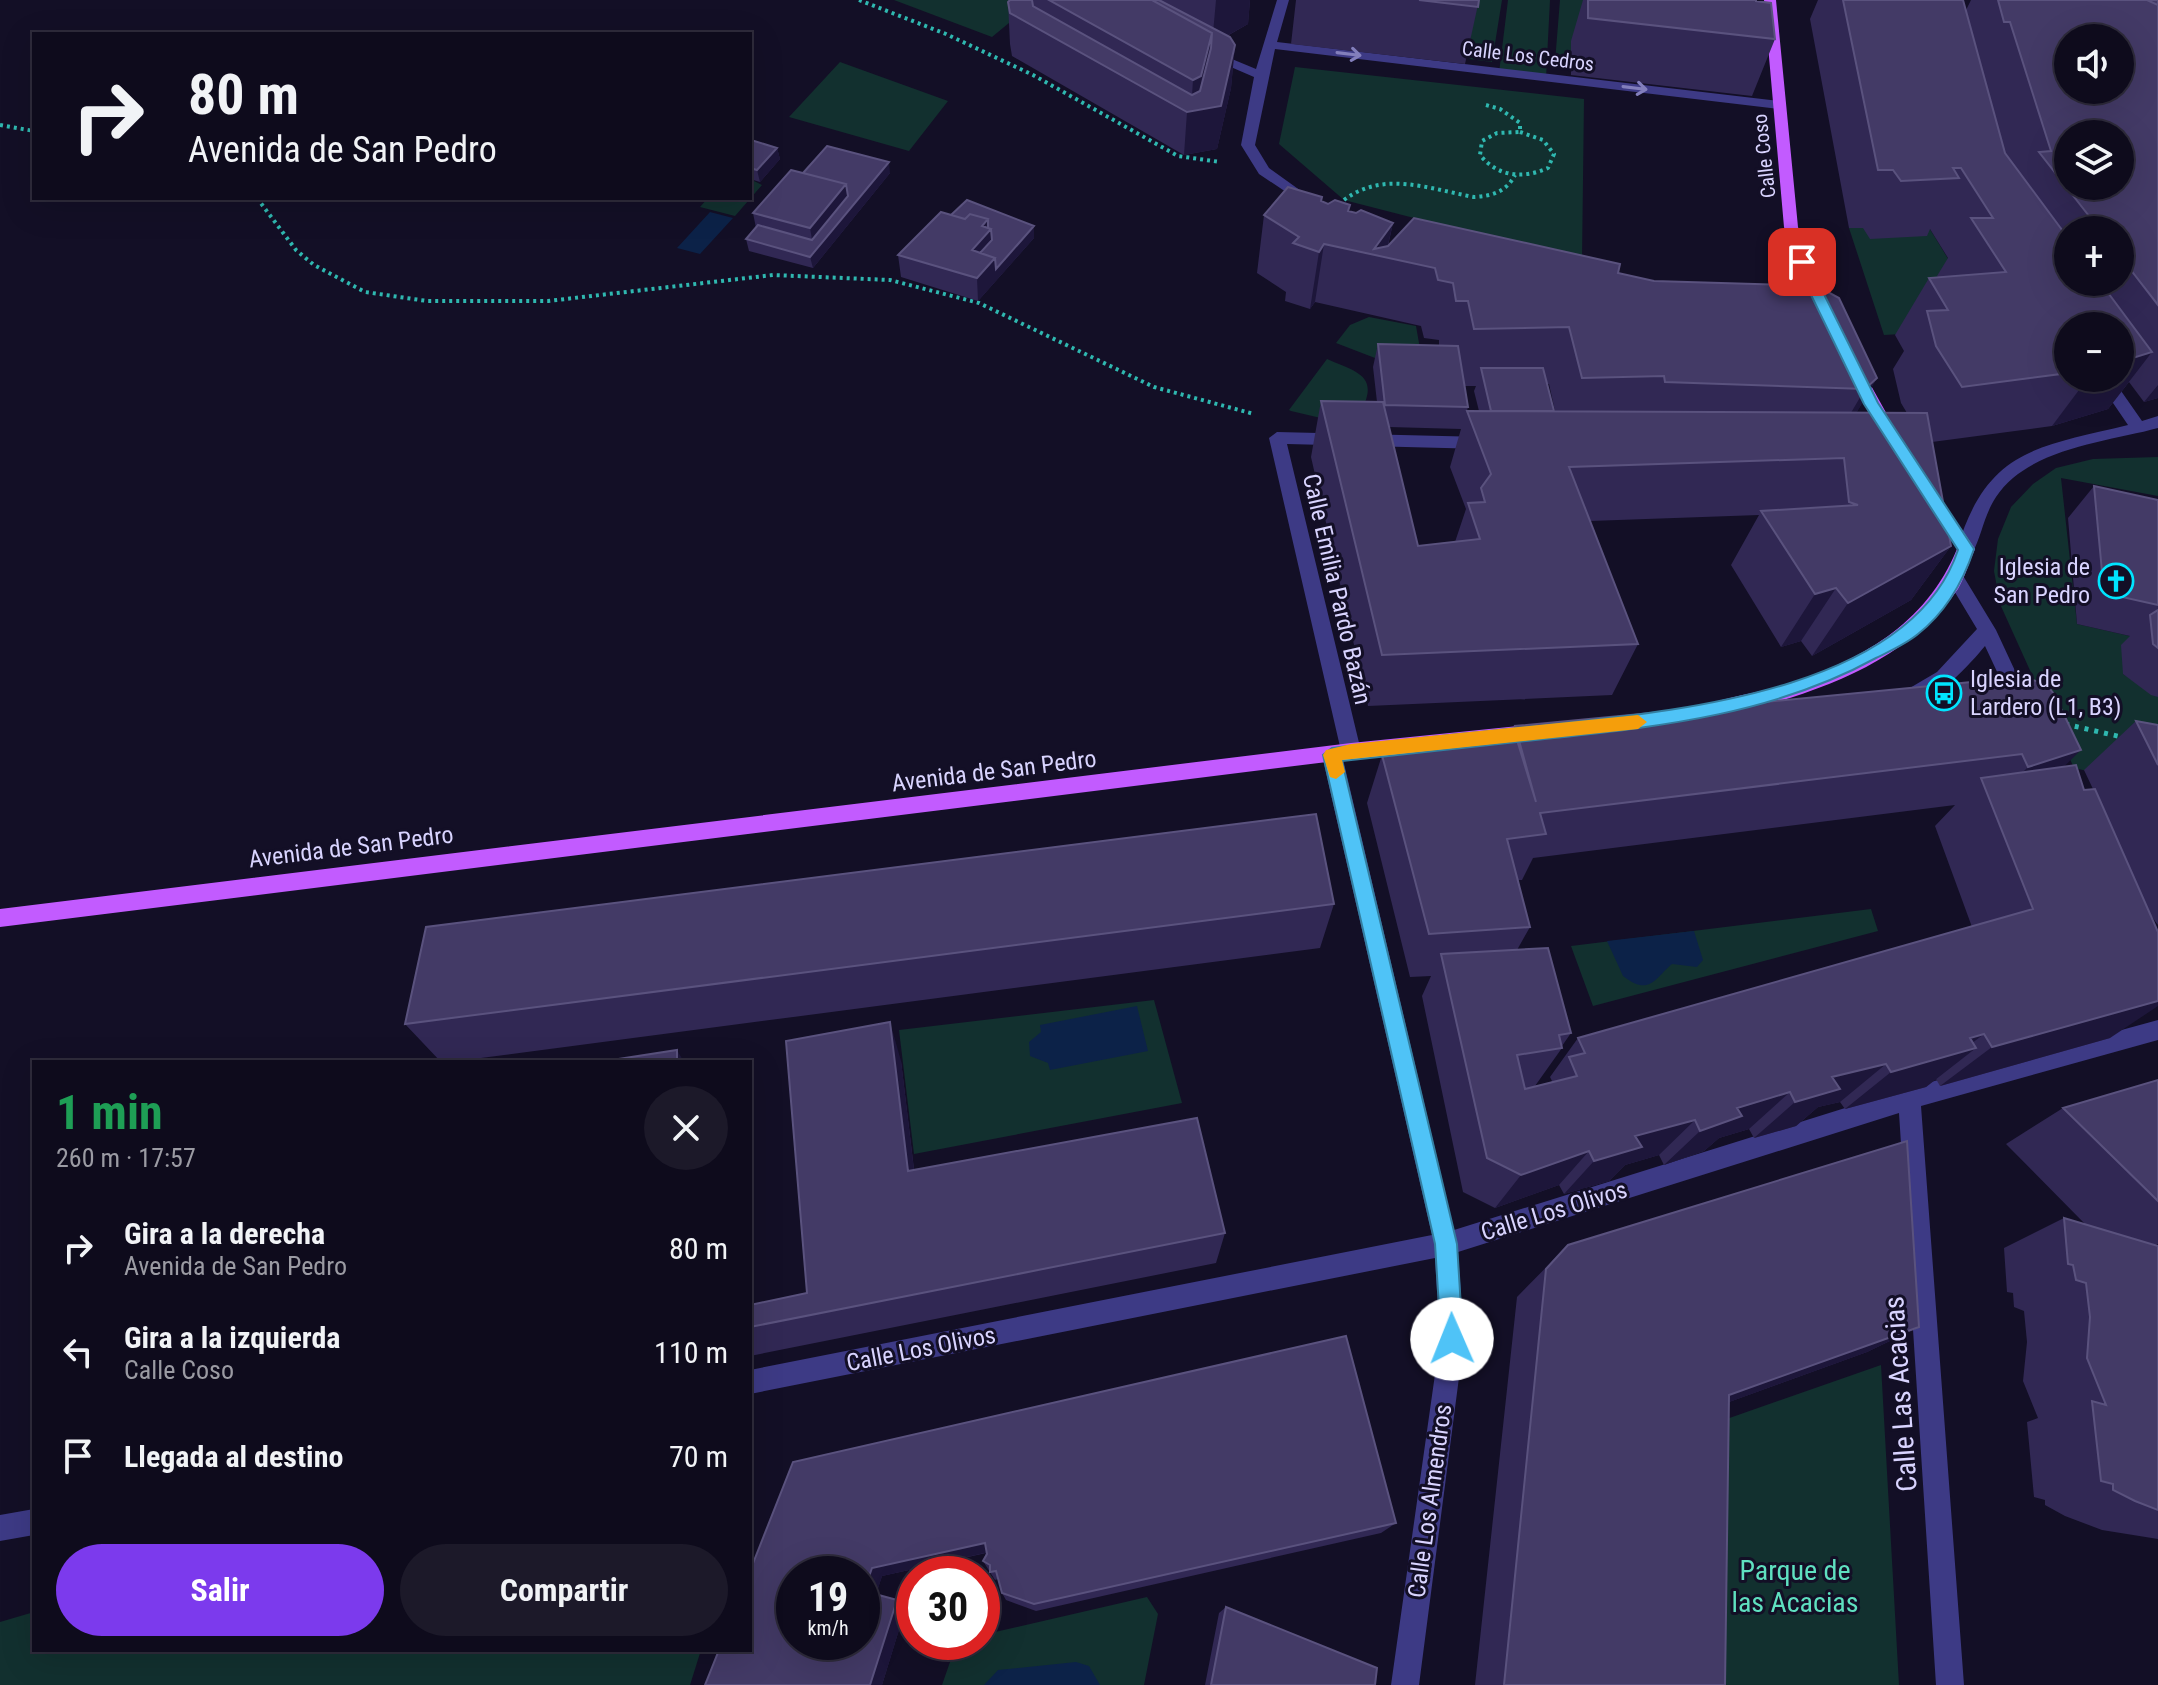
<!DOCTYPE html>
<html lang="es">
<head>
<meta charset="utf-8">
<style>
  body { margin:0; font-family:"Roboto Condensed",sans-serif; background:#1c1929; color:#f1f3f6; height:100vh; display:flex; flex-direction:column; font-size:30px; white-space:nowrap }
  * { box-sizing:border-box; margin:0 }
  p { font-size:26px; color:#9b9ba3 }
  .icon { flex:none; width:44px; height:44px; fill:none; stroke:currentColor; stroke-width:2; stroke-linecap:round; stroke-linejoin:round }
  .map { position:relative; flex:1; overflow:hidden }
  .drawer { position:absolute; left:32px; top:1060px; width:720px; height:592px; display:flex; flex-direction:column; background:#0e0b1c; border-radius:0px; box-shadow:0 8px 32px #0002,0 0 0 2px #2e2b3b }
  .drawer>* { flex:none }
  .guide { position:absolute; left:32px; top:32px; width:720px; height:168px; border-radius:0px; box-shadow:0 8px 32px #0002,0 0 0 2px #2e2b3b; background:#0e0b1c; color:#f1f3f6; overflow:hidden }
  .controls { position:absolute; left:2054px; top:24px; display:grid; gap:16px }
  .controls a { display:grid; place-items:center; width:80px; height:80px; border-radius:50%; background:#0e0b1c; box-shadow:0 8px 32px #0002,0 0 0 2px #2e2b3b; font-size:40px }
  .speed { position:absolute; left:776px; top:1556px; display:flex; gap:16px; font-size:40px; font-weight:700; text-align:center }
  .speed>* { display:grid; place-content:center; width:104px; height:104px; border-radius:50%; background:#0e0b1c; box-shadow:0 8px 32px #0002,0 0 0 2px #2e2b3b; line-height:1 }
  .speed small { font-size:20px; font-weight:400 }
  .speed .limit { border:12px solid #d22; background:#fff; color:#111 }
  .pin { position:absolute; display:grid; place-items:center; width:68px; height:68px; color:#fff; margin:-34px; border-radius:16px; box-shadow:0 4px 12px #0006 }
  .me { position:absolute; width:88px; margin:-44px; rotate:359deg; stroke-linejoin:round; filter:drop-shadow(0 0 6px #0008) }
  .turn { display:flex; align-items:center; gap:28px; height:168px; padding:0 24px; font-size:36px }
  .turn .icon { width:104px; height:104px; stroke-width:2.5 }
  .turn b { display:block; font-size:56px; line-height:68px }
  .round { display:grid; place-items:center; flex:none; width:84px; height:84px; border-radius:42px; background:#1c1929 }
  .summary { display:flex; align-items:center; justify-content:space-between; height:136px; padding:0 24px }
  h1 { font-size:48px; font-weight:700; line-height:60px; color:#1e9e55 }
  .button { display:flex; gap:16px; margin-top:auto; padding:16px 24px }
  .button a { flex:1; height:92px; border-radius:48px; background:#7c3aed; color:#fff; font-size:32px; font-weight:700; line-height:92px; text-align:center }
  .button a+a { background:#1c1929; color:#f1f3f6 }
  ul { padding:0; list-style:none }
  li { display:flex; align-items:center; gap:24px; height:104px; padding:0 24px }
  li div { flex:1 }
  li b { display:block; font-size:30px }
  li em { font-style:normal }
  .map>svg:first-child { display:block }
  .green { fill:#12302f }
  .water { fill:#0c2248 }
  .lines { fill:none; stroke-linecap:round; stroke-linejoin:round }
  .path-far1 { stroke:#2fb8b0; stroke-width:4; stroke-dasharray:3 4; stroke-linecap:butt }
  .path { stroke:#2fb8b0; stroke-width:5; stroke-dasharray:4 6; stroke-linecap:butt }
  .minor { fill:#3d3a85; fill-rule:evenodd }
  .major { fill:#c25bff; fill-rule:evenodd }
  .wall { fill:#312854; fill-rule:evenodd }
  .shaded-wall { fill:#1d163a }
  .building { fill:#433a66; stroke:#5a527e; stroke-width:2; fill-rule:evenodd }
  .oneway { stroke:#837fbc }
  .route { fill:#4fc3f7; stroke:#337fa1; stroke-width:2 }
  .slow { fill:#f59e0b }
  .labels { text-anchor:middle; stroke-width:6; stroke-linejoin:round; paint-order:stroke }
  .far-street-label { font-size:20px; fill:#d9d4ff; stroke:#130f26 }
  .poi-label { font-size:24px; fill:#d9d4ff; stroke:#130f26; text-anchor:end }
  .street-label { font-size:24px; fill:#d9d4ff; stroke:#130f26 }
  .near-street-label { font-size:28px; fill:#d9d4ff; stroke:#130f26 }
  .near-park-label { font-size:28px; fill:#5fe0c0; stroke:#130f26 }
</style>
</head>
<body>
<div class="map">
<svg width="2158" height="1685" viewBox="0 0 2158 1685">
  <rect width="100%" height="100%" fill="#130f26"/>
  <path class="green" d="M894,0H1037L992,37Z
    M1459,0H1502L1492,62L1469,59L1472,21Z
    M1508,0H1550L1546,78L1499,73Z
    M1560,0H1588L1571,63L1555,62Z
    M840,62L948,101L909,151L789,117Z
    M1295,67L1584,99L1582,261L1344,200L1279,144Z
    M750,179L762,185L735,216L700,207L708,198H750Z
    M1928,226L1958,275L1969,330L1884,335L1849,228Z
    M1369,317L1416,326L1422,360L1375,358L1336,343L1350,325Z
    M1327,359C1356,372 1380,375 1361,411L1325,419L1291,411L1289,410Z
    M2158,457V496L2061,478L2077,624L2134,637L2123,674L2158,697V787L2074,768L2000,604L1994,571L1998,539L2011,507L2033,484L2056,468L2093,459Z
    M1871,909L1878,931L1593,1006L1571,946Z
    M1154,1000L1182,1103L914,1154L899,1030Z
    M1881,1365L1899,1685H1693L1701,1428Z
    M1147,1597L1158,1614L1144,1685H942L957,1642H982V1635Z
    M34,1612V1650H701L690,1685H0V1622Z"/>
  <path class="water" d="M710,212L733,218L700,254L677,248Z
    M1694,931L1703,960L1697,967L1672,964C1655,978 1650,997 1623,976L1607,941Z
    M1137,1006L1148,1051L1050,1070L1048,1063L1030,1056L1029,1042L1041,1032L1040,1025Z
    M1076,1662L1089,1666L1100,1685H984L998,1670Z"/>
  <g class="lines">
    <path class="path-far1" d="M859,0L946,34L1033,75L1178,156L1220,162
      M1486,105L1500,109L1520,123V132
      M0,125L34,131
      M1520,132L1543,140L1554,154L1548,168C1523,179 1498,177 1480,155L1482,141L1497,133Z
      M257,198L296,250L314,265L365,292L427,301H548L773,275L890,280L979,303L1154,387L1254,414
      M1344,200C1384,170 1429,189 1474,197C1492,196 1506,192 1515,175"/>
    <path class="path" d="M2065,724L2126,738"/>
    <path class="minor" d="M1277,0H1289L1277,42L1779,101L1786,105L1779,109L1275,49L1255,145L1269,168L1315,201V207L1310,208L1259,174L1241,145L1254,77L1203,55L1215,52L1256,69Z
      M2096,378H2112L2142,421L2158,416V428C2107,442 2028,448 1996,497C1984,515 1982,535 1972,554H1960L1957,549C1987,449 2037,447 2128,425Z
      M1277,432L1484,437L1492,443L1484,449L1287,444L1361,751L1358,757H1344L1341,751L1269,438Z
      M1956,572L1962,574L1996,630L2030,703L2028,708H2014L1985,646C1970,664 1929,711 1903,702L1901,697L1903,692L1937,672L1977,629L1947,579Z
      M1332,747L1339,749L1342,755L1454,1230L1909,1088L2158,1020V1040L1921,1106L1964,1685H1936L1899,1113L1458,1252L1464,1339L1419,1685H1391L1440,1339L1435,1258L750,1394V1370L1432,1235L1322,755L1325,749Z
      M34,1509V1535L0,1541V1515Z"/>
    <path class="major" d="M1764,0H1776L1798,227L1809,262L1832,308L1824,313C1807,307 1789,246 1784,227Z
      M1856,368L1864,373L1899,436L1897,440H1885L1883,436L1848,373Z
      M1932,493L1938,495L1975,549C1969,562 1965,577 1958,589C1914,653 1838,685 1766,705C1749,710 1722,721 1705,715L1703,710L1705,705C1731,696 1758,693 1783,685C1859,662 1926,625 1957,549L1924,499Z
      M1538,724L1548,732L1538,740L1351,759L0,927V909L1351,743Z"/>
  </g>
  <path class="wall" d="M1010,0H1250L1248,24L1227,36L1235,45L1231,88L1217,149L1184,155L1012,56L1010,44L1008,2Z
    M1296,0H1479L1465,64L1291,44Z
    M1583,0H1756L1775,39L1752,96L1571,75V41Z
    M1818,0H1963L1966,10L1971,0H2158V398L2144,402L2129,382L2108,409L2052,426L1932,442L1951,546L1911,600L1812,656L1801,641L1781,647L1731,565L1759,515L1590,521L1638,644L1612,695L1368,706L1311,457L1321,401L1377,402L1373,367L1378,344L1439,345V340L1424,338L1421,326L1315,302L1310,309L1285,301L1286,292L1257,273L1264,215L1321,201L1328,204L1350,205L1349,211L1393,223L1388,246L1618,273L1877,378L1856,413H1907L1901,403L1893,369L1904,351L1895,335L1929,278L1938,277L1937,276L1948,258L1930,229L1927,236L1870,239L1863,228H1849L1810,19ZM2068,230H2120V282H2068ZM2068,326L2120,378H2068ZM1547,384H1549L1555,411H1554ZM1465,386H1476L1474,391L1479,411H1467L1468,407ZM1389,427L1461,429L1450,467L1466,509L1455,542L1418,546Z
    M750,141L777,148L780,159L760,182L750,179Z
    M803,173H890L813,268L749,251L746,239L756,228L753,213Z
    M1034,238L978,301L901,277L898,255Z
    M2094,486L2158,500V697L2151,695L2123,674L2121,645L2130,636L2077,624L2068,518Z
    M2023,677L2063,767L2084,790L2093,789L2084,770L2136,721L2158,725V925L2149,913L2110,1038L1940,1086L1936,1079L1926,1087L1845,1109L1840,1102L1818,1107L1796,1126L1754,1138L1749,1129L1719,1138L1704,1151L1664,1165L1659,1155L1625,1165L1609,1181L1564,1194L1559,1185L1495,1208L1463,1192L1422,996L1431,976L1410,977L1367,803L1382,755L1509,741L1515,726ZM1955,805L1935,826L1972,927L1578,1038L1550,1077L1552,1081L1551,1082L1535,1086L1562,1048V1046L1571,1033L1517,950L1530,927L1518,880H1522L1533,858Z
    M1334,904L1320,948L450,1062H441L405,1024Z
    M901,1061L914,1169L1225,1233L1216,1263L750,1356V1305L807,1293Z
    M2158,1080V1244L2155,1245L2158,1246V1539L2102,1530L2065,1516L2045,1505V1500L2034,1497L2027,1422L2038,1418L2023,1381L2027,1342L2024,1311L2014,1307L2013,1293L2007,1292L2004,1248L2064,1218L2085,1224L2006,1144L2063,1108Z
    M1568,1245L1919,1327L1867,1352L1729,1402L1725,1685H1475L1517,1297Z
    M793,1462L1396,1523L1381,1533L1036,1611L1006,1600L1002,1593L998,1579L995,1580L983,1561L986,1553L882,1576L876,1594L897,1600L906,1607L882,1685Z
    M1226,1607L1375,1685H1205L1219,1613Z"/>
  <path class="shaded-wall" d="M1216,0H1250L1248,24L1212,44Z
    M1212,33L1235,45L1231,88L1217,149L1184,155L1187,112L1191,111L1193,80Z
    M777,148L780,159L760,182L757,170Z
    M889,162L890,173L813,268L810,257Z
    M846,184L850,207L814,251L810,228Z
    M988,219L991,229L993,251L981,264L972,250L982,226Z
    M1393,223L1385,257L1374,249Z
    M1034,226V238L978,301L977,278L995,258Z
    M1324,244L1315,302L1310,309L1319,252Z
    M2152,352L2108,409L2052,426L2088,378H2120V362Z
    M1877,378L1844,434L1832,445L1865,389Z
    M2158,385V398L2144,402Z
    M1951,546L1911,600L1812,656L1848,603Z
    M1836,588L1801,641L1781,647L1815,594Z
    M2081,750L2031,799L1991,804L2028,767Z
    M2158,1001V1006L2110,1038L1940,1086L1992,1047Z
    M890,1022L901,1061L918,1204L908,1171Z
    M1984,1034L1959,1053L1976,1048L1926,1087L1845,1109L1891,1072L1970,1038Z
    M677,1050L684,1062H677Z
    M1886,1064L1840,1102L1818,1107L1796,1126L1754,1138L1795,1102L1832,1077Z
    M1790,1092L1749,1129L1719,1138L1704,1151L1664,1165L1700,1131L1737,1108Z
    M1695,1120L1659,1155L1625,1165L1609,1181L1564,1194L1594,1161L1635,1136Z
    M1589,1151L1559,1185L1495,1208L1521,1175Z
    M1919,1327L1867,1352L1688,1417L1729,1395Z
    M985,1543L989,1552L882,1576L875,1598L864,1591L872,1568Z
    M897,1600L906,1607L882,1685H870Z"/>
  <path class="building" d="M1010,0H1032L1033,6L1192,95L1200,91L1211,48L1212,33L1152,0H1159L1230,37L1235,45L1221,106L1187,112L1010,13L1008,2Z
    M1049,0H1152L1212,33L1201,76L1193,80Z
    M1419,0H1479L1478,7Z
    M1588,0H1756V1L1771,3L1775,39L1588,18Z
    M1843,0H1963L2005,153L2068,238V282H2100L2152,352L2120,362V326H2068V373L1962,387L1936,346L1927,311L1948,310L1929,278L2006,272L1971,218H1993L1961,168H1953L1959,178L1901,181L1893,170H1878Z
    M1998,0H2147L2158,5V305L2120,256V230H2100L2039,152L2051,151L2010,22H2004ZM2068,38H2120V90H2068ZM2068,134H2120V186H2068Z
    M2147,0H2158V5Z
    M751,140L777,148L757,170L750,168Z
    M827,146L889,162L810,257L746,239L758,225L812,240L848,196L846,184L803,173Z
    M791,170L846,184L810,228L753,213Z
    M1288,187L1322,197L1321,201L1328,204L1335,200L1350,205L1348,211L1356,213L1361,210L1393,223L1374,249L1388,246L1414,218L1620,264L1618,273L1654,281L1817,286L1839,298L1877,378L1865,389L1665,382L1664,376L1582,378L1569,327L1474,329L1468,301H1456L1453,283L1438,280L1435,268L1324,244L1319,252L1293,243L1299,237L1264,215Z
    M967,200L1034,226L996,269L995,258L980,253L992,240L991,229L988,228V219L970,214L965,219L951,215Z
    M941,212L965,219L970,214L988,219L982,226L991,229L972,250L995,258L977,278L898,255Z
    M1378,344L1458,346L1468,407L1385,405Z
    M1481,368H1543L1554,411H1491Z
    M1321,401L1383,402L1418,546L1480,539L1468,503L1485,502L1481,488L1491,474L1467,411L1927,413L1951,546L1848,603L1836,588L1815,594L1761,511L1858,505L1849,502L1844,458L1569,467L1638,644L1382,655Z
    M2094,486L2158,500V605L2104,593Z
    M2158,610V648L2153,644L2150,615Z
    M2023,677L2046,684L2054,694L2081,750L2028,767L2022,754L1540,813L1546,834L1507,839L1530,927L1429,934L1382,755L1517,740L1536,802L1515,726Z
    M2136,721L2158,725V765Z
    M2076,765L2084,790L2095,789L2158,932V1001L1992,1047L1984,1034L1970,1038L1976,1048L1891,1072L1886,1064L1832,1077L1840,1089L1795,1102L1790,1092L1737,1108L1742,1116L1700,1131L1695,1120L1635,1136L1642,1147L1594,1161L1589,1151L1521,1175L1487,1158L1441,954L1548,948L1571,1033L1559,1035L1562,1048L1517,1055L1525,1089L1577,1076L1569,1057L1585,1053L1578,1038L2033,909L1981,778Z
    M1316,814L1334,904L405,1024L426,927Z
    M890,1022L908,1171L1197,1118L1225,1233L750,1327V1305L807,1293L786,1041Z
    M677,1050V1062H599Z
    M2158,1080V1201L2063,1108Z
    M1907,1141L1919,1327L1729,1395L1725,1685H1504L1546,1269L1568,1245Z
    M2064,1218L2158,1246V1510L2135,1501L2113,1490V1484L2101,1481L2092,1401L2106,1405L2087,1358L2090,1317L2086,1283L2076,1280L2073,1265L2068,1264Z
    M1346,1336L1396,1523L1034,1604L1002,1593L996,1571L990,1572V1565L983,1561L987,1554L985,1543L872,1568L864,1591L897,1600L870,1685H705L719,1650H750V1571L793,1462ZM794,1574H862V1642H794Z
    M1226,1607L1377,1668L1375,1685H1211Z"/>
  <defs><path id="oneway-shaft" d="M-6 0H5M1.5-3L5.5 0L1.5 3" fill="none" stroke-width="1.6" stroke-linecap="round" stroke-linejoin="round" transform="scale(2)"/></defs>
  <g class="oneway">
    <use href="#oneway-shaft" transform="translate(1349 54) rotate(7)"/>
    <use href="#oneway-shaft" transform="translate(1635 88) rotate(7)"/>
  </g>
  <path class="route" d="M1802,257L1808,262L1878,403L1974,549C1963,582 1946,612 1918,634C1906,644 1890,651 1876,658C1776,713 1665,726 1554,738C1483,746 1413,753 1342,761L1457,1244L1463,1339L1459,1347L1452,1350L1444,1347L1441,1339L1435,1244L1323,755L1332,748C1400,740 1469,733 1537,726C1665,712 1910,694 1958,550L1864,404L1795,262Z"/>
  <path class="slow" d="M1638,715L1647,722L1638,729L1342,760L1345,772L1336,779L1330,777L1323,755L1326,750L1351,744Z"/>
  <defs>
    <g id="church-ring" transform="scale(1.8)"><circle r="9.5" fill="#130f26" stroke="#00e5ff" stroke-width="1.5"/><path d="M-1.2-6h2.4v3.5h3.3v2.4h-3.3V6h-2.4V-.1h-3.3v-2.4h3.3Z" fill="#00e5ff"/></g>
    <g id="bus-ring" transform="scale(1.8)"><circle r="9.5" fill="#130f26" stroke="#00e5ff" stroke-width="1.5"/><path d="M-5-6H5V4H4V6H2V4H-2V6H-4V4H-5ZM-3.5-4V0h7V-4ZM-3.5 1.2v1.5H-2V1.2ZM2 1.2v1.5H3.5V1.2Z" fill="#00e5ff"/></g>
  </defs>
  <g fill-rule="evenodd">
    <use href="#church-ring" x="2116" y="581"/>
    <use href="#bus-ring" x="1944" y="693"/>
  </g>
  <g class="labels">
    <g class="far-street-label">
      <text transform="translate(1528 56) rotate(7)" y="7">Calle Los Cedros</text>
      <text transform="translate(1764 156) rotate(-96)" y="7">Calle Coso</text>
    </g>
    <g class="poi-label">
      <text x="2090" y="575">Iglesia de<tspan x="2090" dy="28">San Pedro</tspan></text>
      <text x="1970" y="687" text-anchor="start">Iglesia de<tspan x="1970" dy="28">Lardero (L1, B3)</tspan></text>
    </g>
    <g class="street-label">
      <text transform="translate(1337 589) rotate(77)" y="8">Calle Emilia Pardo Bazán</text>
      <text transform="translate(994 771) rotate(-7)" y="8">Avenida de San Pedro</text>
      <text transform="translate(351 847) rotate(-7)" y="8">Avenida de San Pedro</text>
      <text transform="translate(1554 1211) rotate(-17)" y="8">Calle Los Olivos</text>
      <text transform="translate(921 1349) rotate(-11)" y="8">Calle Los Olivos</text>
      <text transform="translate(1430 1501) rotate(-82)" y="8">Calle Los Almendros</text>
    </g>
    <g class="near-street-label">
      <text transform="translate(1900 1394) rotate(-94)" y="10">Calle Las Acacias</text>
    </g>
    <g class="near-park-label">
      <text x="1795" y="1580">Parque de<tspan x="1795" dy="32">las Acacias</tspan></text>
    </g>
  </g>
</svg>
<div class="controls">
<a><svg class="icon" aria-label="sound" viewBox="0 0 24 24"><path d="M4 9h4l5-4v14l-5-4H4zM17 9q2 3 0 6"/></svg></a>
<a><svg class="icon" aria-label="layers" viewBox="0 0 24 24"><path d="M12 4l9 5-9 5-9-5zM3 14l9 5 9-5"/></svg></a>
<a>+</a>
<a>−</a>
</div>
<div class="speed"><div>19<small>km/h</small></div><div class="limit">30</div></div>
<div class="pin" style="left:1802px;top:262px;background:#d93025"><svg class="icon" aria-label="arrive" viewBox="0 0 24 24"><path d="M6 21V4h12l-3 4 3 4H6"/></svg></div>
<svg class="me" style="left:1452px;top:1339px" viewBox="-20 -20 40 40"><circle r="19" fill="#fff"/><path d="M0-13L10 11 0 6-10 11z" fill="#4fc3f7"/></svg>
<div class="guide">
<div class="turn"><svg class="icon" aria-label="right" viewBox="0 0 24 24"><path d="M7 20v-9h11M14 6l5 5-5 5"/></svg><div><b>80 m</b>Avenida de San Pedro</div></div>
</div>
<section class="drawer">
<div class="summary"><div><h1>1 min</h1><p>260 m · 17:57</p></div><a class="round"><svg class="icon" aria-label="close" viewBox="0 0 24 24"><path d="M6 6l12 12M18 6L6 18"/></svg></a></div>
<ul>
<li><svg class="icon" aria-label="right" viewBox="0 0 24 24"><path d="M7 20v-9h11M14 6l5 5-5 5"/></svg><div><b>Gira a la derecha</b><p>Avenida de San Pedro</p></div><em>80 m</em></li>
<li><svg class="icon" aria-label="left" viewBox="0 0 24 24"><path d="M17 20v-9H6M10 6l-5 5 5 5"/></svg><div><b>Gira a la izquierda</b><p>Calle Coso</p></div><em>110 m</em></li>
<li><svg class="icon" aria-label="arrive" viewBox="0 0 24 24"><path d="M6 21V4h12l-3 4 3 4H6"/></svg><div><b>Llegada al destino</b></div><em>70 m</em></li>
</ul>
<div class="button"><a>Salir</a><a>Compartir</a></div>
</section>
</div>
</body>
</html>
